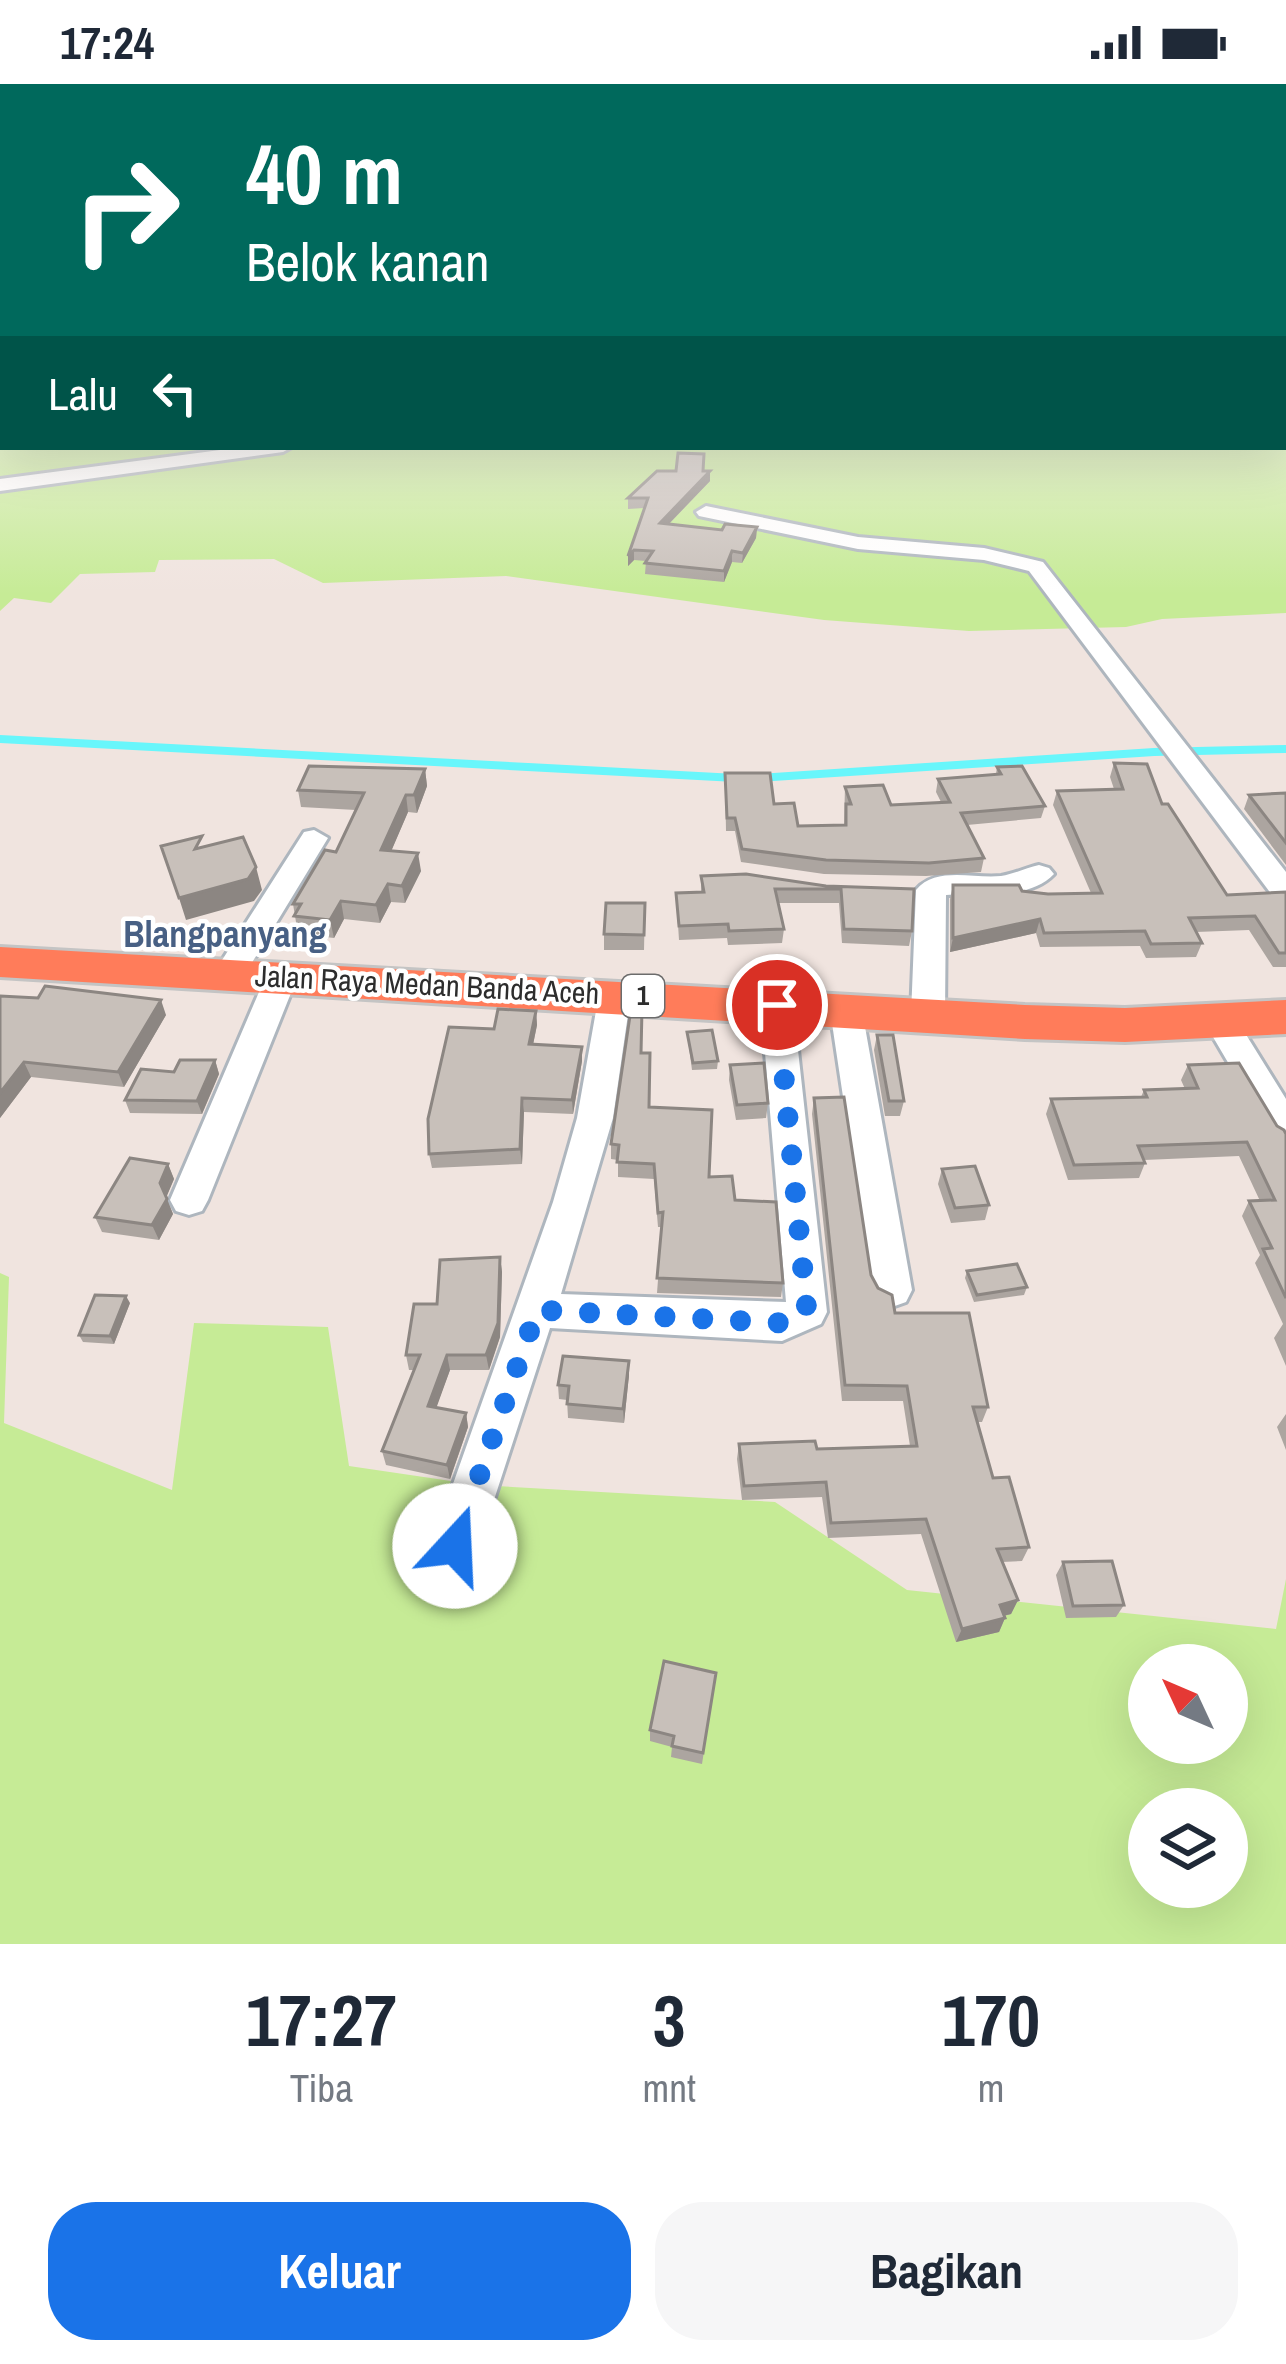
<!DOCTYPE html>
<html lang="id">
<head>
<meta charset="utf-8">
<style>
  body { margin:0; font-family:"Archivo Narrow",sans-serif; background:#f6f6f7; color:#1f2937; height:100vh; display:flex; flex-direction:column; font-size:45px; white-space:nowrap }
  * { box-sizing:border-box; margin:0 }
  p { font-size:39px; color:#747a83 }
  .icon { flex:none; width:66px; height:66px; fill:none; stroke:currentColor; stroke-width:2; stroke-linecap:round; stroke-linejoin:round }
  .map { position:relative; height:1860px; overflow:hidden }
  .side { display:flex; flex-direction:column; background:#fff; flex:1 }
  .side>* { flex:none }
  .guide { position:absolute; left:0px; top:0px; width:1287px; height:366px; box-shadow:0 12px 48px #0002; background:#00695c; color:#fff; overflow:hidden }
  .needle { width:78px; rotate:314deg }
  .buttons { position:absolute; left:1128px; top:1560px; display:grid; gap:24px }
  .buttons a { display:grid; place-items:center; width:120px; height:120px; border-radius:50%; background:#fff; box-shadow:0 12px 48px #0002; font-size:60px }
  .pin { position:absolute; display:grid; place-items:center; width:102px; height:102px; color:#fff; margin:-51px; border:6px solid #fff; border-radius:50%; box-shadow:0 3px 12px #0007 }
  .me { position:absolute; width:132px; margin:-66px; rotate:20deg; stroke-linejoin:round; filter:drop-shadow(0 0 9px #0008) }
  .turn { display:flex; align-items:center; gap:42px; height:252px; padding:0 48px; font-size:54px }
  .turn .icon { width:156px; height:156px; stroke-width:2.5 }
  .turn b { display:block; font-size:84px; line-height:102px }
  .then { display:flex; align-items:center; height:114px; padding:0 48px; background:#0003; gap:24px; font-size:45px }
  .eta { display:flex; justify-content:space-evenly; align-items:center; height:204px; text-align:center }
  .eta b { font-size:72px; font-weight:700; line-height:84px }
  .button { display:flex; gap:24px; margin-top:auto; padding:24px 48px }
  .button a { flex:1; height:138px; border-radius:48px; background:#1a73e8; color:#fff; font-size:48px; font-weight:700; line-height:138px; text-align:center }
  .button a+a { background:#f6f6f7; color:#1f2937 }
  .status { display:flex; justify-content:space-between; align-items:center; height:84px; padding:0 60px; background:#fff; direction:ltr }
  .status svg { height:33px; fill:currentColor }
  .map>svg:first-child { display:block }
  .green { fill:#c6eb96; fill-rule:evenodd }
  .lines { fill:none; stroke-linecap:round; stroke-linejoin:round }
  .stream { stroke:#68f6fb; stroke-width:8 }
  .minor-casing { stroke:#aeb6be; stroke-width:6 }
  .highway-casing { stroke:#c4c4c4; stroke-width:6 }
  .minor { fill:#fff; fill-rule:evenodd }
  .highway { fill:#ff7c5a; fill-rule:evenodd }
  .wall { fill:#aca5a0 }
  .shaded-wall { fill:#8c8682 }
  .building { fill:#c8c0ba; stroke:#8c8682; stroke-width:3 }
  .route { stroke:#1a73e8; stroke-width:21; stroke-dasharray:0 37.8 }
  .labels { text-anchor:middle; stroke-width:9; stroke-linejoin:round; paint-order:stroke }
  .shield { fill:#fff; stroke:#6c6c6c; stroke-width:3 }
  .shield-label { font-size:27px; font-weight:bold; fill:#2d2d2d }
  .street-label { font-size:30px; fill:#2d2d2d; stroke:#fff }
  .quarter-label { font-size:36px; font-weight:bold; fill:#486084; stroke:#fff }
</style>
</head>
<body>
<div class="status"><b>17:24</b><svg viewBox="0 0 49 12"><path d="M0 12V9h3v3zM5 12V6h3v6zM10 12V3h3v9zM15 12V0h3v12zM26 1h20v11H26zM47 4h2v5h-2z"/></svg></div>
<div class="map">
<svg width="1286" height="1860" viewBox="0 0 1286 1860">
  <rect width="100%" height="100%" fill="#f0e4df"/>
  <path class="green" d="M0,249L3,363H1284L1286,249V529L1162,535L1126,543L969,547L824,536L506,492L323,499L274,475L159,476L155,488L80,490L51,519L14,514L0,527Z
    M0,1189L9,1193L4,1339L172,1406L194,1239L328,1243L349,1382L478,1401L775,1418L907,1506L1276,1545L1286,1495V1860H0ZM1149,1581H1227V1659H1149ZM1149,1725H1227V1803H1149Z"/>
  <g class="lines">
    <path class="stream" d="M0,655L736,694
      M759,694L1154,668L1286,665"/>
    <g class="minor-casing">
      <path id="minor" d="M243,363H292L283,368L0,407V395Z
        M706,422L858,453L984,464L1043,478L1286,788V817L1275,815L1029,487L984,476L858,465L699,432L696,428Z
        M314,746L328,754L239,900H217L212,892L217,884L304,748Z
        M1039,781L1049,784L1054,790C1028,817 980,809 946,811L945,931L940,939H916L911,931L916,806C936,782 973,795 1001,792C1014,790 1026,784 1039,781Z
        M281,883L292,886L297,894L208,1116L202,1127L189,1131L176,1127L170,1116L265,894L270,886Z
        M615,899L626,902L631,910L613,1034L561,1210L786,1218L761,921L765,913H789L793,921L827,1228L821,1240L782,1257L550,1244L479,1462L472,1479L455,1485L438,1479L431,1462L553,1118L577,1034L599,910L604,902Z
        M846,915L858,918L862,926L912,1206L906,1218L892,1223L878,1218L872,1206L830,926L834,918Z
        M1220,924L1232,928L1286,1015V1059L1273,1055L1203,936L1208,928Z"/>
    </g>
    <g class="highway-casing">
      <path id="highway" d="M0,863L1025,921L1125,924L1286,916V950L1125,958L1025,955L0,893Z"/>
    </g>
    <use href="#minor" class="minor"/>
    <use href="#highway" class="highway"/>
  </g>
  <path class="wall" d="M703,387H710V397L669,440L722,446L757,443L756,454L742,479L732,478L724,498L645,490L646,477L634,476L628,482V472L644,424L628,425V414Z
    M1114,679L1162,720L1227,811L1286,808V883H1273L1249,846L1196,848L1202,859L1196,873L1146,874L1140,862L1040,863L1036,849L950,868V815L953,801L1048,810L1091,809L1053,721L1057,707L1114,705L1110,693Z
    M997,683L1045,722L1041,734L967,741L984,774L981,788L926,792L824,790L741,778L735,747H726L725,689L774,720L798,742L844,741L845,703L891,721L941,718L936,708L938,695L996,690Z
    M425,685L427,702L417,729L408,728L391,767L421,787L405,819L391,818L380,839L344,835L334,854L298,850L293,820L336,768L356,726L301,723L298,706Z
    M1286,709V781L1244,725L1249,711Z
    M701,792L826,802L914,805L912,847L909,862L842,859L839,819H778L784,845L782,859L728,861L727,854L679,856L676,809L701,808Z
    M645,819L644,866H604V850Z
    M0,912L166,931L124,1003L31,993L0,1034Z
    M536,927L537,941L533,961L582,977L573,1030L524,1028L522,1080L432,1084L429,1070L494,945Z
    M687,948L718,977L717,985L692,986Z
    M877,951L904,1017L900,1032H885L874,966Z
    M215,976L219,990L202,1030L130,1029L125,1016L174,988Z
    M730,981L768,1019L766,1034L736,1036L729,996Z
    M1188,981L1286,1050V1282L1274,1254L1283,1240L1255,1179L1260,1171L1242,1132L1249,1117H1260L1239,1072L1144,1076L1145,1079L1139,1094L1068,1096L1046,1030L1051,1015L1141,1013L1144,1006L1185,1005L1181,996Z
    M814,1014L871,1191L878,1204L895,1229L988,1323L982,1338H977L993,1394L1029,1463L1022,1477L1002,1478L1018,1516L1011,1530L1004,1532L1005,1534L999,1548L956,1558L921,1450L828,1454L822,1413L742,1416L737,1375L739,1360L817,1365L910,1362L903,1317H842L812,1030Z
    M649,1023L709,1093L735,1116L783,1199L781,1213L657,1209L662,1143H658L654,1095L618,1093V1076L611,1075V1060Z
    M168,1080L174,1095L166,1113L173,1130L159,1156L102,1148L95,1133Z
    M942,1085L989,1121L985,1136L951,1139L938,1100Z
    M500,1173L502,1188L500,1253L489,1286H450L436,1323L466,1329L468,1343L450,1395L386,1381L382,1367L414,1286H409L406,1271L437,1220Z
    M967,1187L1027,1203L1024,1211L974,1218L965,1194Z
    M130,1219L114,1260L83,1258L79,1251Z
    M629,1291L624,1339L568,1334L567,1316L559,1315L558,1301Z
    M1286,1330V1366L1277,1343Z
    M1063,1478L1124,1521L1116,1533L1066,1534L1056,1491Z
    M716,1589L702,1680L671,1673L672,1663L650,1657V1646Z"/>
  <path class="shaded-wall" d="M710,387V397L660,449V439Z
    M757,443L756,454L742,479L743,469Z
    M634,466V476L628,482V472Z
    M732,467V478L724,498V487Z
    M425,685L427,702L417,729L414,711Z
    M406,711L408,728L384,784L381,766Z
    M418,769L421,787L405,819L402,802Z
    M256,783L262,806L254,817L186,836L179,814Z
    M388,800L391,818L380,839L376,821Z
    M341,817L344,835L334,854L330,836Z
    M1040,835L1036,849L950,868L953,854Z
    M161,916L166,931L124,1003L118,988Z
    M536,927L537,941L530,975L529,960Z
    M582,963V977L573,1030L572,1016Z
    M215,976L219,990L202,1030L197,1017Z
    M24,978L31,993L0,1034V1009Z
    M522,1014L524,1028L522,1080L520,1065Z
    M168,1080L174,1095L166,1114L160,1099Z
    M167,1115L173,1130L159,1156L152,1141Z
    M500,1173L502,1188L500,1253L489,1286L486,1271Z
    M126,1212L130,1219L114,1260L110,1252Z
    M447,1271L450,1286L432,1336L428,1322Z
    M629,1277V1291L624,1339L623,1325Z
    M466,1329L468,1343L450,1395L447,1381Z
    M1018,1516L1011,1530L993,1534L1000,1521Z
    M1005,1534L999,1548L956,1558L962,1545Z"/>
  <path class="building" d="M678,369L704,370L703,387H710L660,439L722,446L725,440L757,443L743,469L732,467L724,487L645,479L653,467L634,466L628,472L648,414H628L657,387H676Z
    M1114,679L1147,680L1162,720H1168L1227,811L1286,808V869H1279L1255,832L1189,834L1202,859L1151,860L1145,847L1044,849L1040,835L953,854V801H1019L1022,807L1048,810L1102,809L1057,707L1123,705Z
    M309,682L425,685L414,711H406L381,766L418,769L402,802L388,800L376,821L341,817L330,836L294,832L301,820H293L325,766L336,768L364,709L298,706Z
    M1022,682L1045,722L961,729L984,774L929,779L826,776L742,765L735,734H727L725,689H770L774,720L794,719L798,742L846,741V720H851L845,703L883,701L891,721L950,718L938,695L1001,690L997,683Z
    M1286,709V759L1249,711Z
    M202,752L195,765L243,753L256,783L248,795L179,814L161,762Z
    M746,790L826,802L914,805L912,847L844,845L841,805H775L784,845L729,847L728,840L679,842L676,809L704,808L701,792Z
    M606,819H645L644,851L604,850Z
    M45,902L161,916L118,988L24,978L0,1009V912L38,914Z
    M498,925L536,927L529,960L582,963L572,1016L522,1014L520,1065L429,1070L428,1035L449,943L494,945Z
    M631,925H642L641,969H650L649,1023L712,1026L709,1093L732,1092L735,1116L776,1118L783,1199L657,1194L663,1128L658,1129L654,1080L617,1078L619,1061L611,1060Z
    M712,946L718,977L693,979L687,948Z
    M877,951H893L904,1017H889Z
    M180,976H215L197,1017L125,1016L141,985L174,988Z
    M764,979L768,1019L737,1021L730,981Z
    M1239,979L1277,1042L1284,1046L1286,1050V1214L1263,1165L1272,1164L1249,1117L1275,1116L1247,1058L1138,1062L1145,1079L1074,1081L1051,1015L1147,1013L1144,1006L1198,1004L1188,981Z
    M844,1013L871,1191L878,1204L892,1211L895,1229H969L988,1323H973L993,1394L1009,1393L1029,1463L997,1465L1018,1516L1000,1521L1005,1534L962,1545L926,1435L831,1439L826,1398L744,1402L739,1360L815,1357L817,1365L917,1362L907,1302L845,1301L814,1014Z
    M130,1074L168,1080L160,1099L167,1115L152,1141L95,1133Z
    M975,1082L989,1121L955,1124L942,1085Z
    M500,1173L498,1239L486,1271H447L428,1322L466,1329L447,1381L382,1367L420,1271H406L414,1220H437L440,1176Z
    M1017,1180L1027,1203L977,1211L967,1187Z
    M95,1211L126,1212L110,1252L79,1251Z
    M563,1272L629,1277L623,1325L567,1320L569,1302L558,1301Z
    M1112,1477L1124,1521L1073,1522L1063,1478Z
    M664,1577L716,1589L703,1669L672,1662L674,1652L650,1646Z"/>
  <linearGradient id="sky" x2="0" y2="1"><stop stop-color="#75cef0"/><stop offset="0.49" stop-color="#f8f3f1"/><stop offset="1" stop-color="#f8f3f1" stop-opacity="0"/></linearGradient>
  <rect width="1286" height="510" fill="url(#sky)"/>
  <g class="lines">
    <path class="route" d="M455,1462L537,1226L782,1239L807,1228L777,921"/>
  </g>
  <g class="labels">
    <rect class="shield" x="622" y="891" width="42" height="42" rx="9"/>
    <g class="shield-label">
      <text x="643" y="921">1</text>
    </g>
    <g class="street-label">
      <text transform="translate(427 901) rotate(3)" y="10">Jalan Raya Medan Banda Aceh</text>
    </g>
    <g class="quarter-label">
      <text x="225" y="863">Blangpanyang</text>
    </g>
  </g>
</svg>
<div class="buttons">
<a><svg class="needle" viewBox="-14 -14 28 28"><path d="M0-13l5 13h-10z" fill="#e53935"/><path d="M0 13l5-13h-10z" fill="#747a83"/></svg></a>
<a><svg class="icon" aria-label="layers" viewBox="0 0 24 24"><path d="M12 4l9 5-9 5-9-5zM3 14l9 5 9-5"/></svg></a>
</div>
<div class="pin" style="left:777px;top:921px;background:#d93025"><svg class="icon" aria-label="arrive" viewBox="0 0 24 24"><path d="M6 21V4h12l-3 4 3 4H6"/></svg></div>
<svg class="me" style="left:455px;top:1462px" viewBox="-20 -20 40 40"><circle r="19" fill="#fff"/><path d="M0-13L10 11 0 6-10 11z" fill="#1a73e8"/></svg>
<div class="guide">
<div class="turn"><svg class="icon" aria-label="right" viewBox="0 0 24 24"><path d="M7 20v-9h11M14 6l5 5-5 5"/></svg><div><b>40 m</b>Belok kanan</div></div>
<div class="then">Lalu<svg class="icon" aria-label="left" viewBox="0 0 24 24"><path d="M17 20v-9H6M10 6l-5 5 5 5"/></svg></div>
</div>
</div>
<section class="side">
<div class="eta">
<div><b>17:27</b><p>Tiba</p></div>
<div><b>3</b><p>mnt</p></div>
<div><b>170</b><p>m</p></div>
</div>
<div class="button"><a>Keluar</a><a>Bagikan</a></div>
</section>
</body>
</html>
